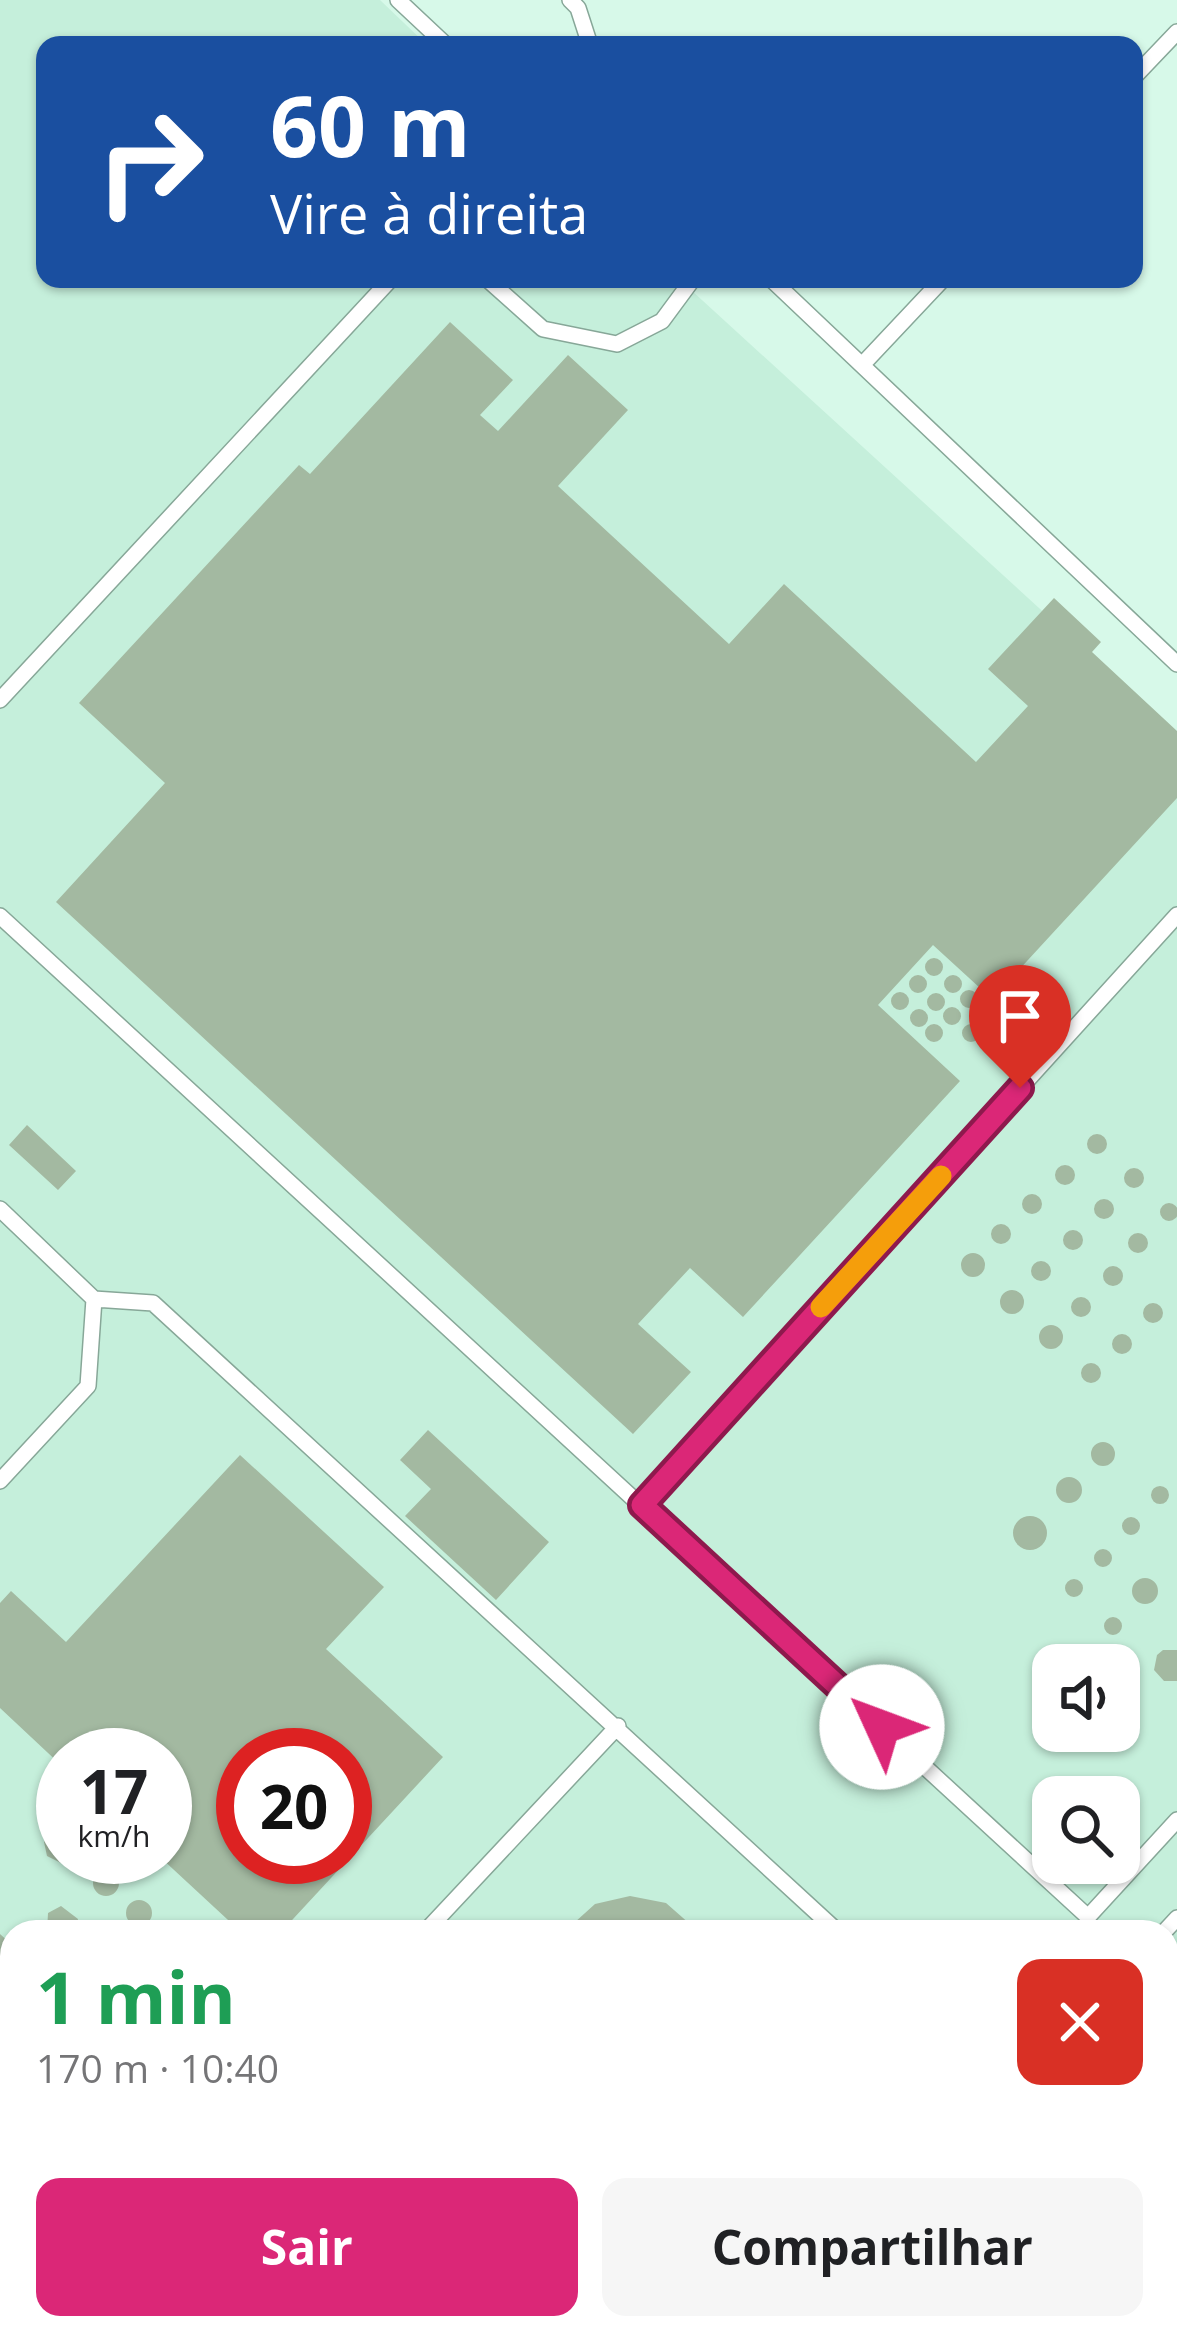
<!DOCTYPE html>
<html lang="pt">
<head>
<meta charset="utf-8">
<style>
  body { margin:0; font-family:"Open Sans",sans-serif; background:#f6f6f6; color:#202124; height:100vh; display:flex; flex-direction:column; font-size:45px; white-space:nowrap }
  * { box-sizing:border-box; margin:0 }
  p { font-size:39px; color:#757577 }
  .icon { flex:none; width:66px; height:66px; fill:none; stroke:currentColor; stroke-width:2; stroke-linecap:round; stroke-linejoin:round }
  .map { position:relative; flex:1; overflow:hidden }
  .panel { position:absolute; left:0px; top:1920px; width:1179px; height:420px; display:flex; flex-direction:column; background:#fff; border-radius:36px 36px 0 0; box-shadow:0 3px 9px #0004 }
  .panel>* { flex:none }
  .top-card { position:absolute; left:36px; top:36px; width:1107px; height:252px; border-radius:24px; box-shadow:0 3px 9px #0004; background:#1a4fa0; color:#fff; overflow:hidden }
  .buttons { position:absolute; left:1032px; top:1644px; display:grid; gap:24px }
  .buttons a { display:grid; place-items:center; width:108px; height:108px; border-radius:24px; background:#fff; box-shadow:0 3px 9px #0004; font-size:60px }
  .speed { position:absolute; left:36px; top:1728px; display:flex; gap:24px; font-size:60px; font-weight:700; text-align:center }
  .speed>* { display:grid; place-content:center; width:156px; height:156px; border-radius:50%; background:#fff; box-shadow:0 3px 9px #0004; line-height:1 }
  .speed small { font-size:30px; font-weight:400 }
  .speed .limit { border:18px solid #d22; background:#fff; color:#111 }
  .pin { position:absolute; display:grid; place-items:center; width:102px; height:102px; color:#fff; margin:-123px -51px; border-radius:50% 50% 50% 0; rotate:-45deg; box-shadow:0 0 12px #0007 }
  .pin .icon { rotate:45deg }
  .me { position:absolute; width:132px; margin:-66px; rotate:313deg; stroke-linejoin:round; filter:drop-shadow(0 0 9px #0008) }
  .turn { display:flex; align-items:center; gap:42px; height:252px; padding:0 36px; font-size:54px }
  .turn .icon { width:156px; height:156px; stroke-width:2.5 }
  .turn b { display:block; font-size:84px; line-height:102px }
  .round { display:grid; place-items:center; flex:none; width:126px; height:126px; border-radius:24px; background:#f6f6f6 }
  .summary { display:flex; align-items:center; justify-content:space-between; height:204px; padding:0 36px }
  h1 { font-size:72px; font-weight:700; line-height:90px; color:#1e9e55 }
  .button { display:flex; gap:24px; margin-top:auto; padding:24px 36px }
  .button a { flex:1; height:138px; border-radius:24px; background:#db2777; color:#fff; font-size:48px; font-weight:700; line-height:138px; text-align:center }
  .button a+a { background:#f6f6f6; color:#202124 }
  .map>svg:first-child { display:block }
  .built { fill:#c5efdb; fill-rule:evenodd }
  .building { fill:#a3b9a1; fill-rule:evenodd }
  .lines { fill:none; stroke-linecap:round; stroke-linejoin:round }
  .service-casing { stroke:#87a798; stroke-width:18 }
  .service { stroke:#fff; stroke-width:15 }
  .route-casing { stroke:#8e194d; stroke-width:30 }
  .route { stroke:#db2777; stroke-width:21 }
  .slow { stroke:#f59e0b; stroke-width:21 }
</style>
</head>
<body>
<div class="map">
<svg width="1177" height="2340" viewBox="0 0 1177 2340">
  <rect width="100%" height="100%" fill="#d7f9e9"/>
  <path class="built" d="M0,0H380L427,45H45V279H679L1177,734V2340H0ZM1053,1665H1119V1731H1053ZM63,1755H165V1857H63ZM243,1755H345V1857H243ZM1053,1797H1119V1863H1053ZM12,1932H1167V2328H12Z"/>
  <path class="building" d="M450,322L513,380L480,415L498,431L568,355L628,410L558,486L729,644L784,584L976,762L1028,706L988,669L1054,598L1101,642L1092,652L1177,731V798L992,999L933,945L878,1005L960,1081L743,1317L690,1268L638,1324L691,1372L633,1434L56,902L165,783L79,703L299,465L310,474Z
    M925 967a9 9 0 1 1 18 0a9 9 0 1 1-18 0Z
    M909 984a9 9 0 1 1 18 0a9 9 0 1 1-18 0Z
    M944 984a9 9 0 1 1 18 0a9 9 0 1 1-18 0Z
    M960 999a9 9 0 1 1 18 0a9 9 0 1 1-18 0Z
    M891 1001a9 9 0 1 1 18 0a9 9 0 1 1-18 0Z
    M927 1002a9 9 0 1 1 18 0a9 9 0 1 1-18 0Z
    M943 1016a9 9 0 1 1 18 0a9 9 0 1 1-18 0Z
    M910 1018a9 9 0 1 1 18 0a9 9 0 1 1-18 0Z
    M925 1033a9 9 0 1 1 18 0a9 9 0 1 1-18 0Z
    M962 1033a9 9 0 1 1 18 0a9 9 0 1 1-18 0Z
    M27,1125L76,1171L58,1190L9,1145Z
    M1087 1144a10 10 0 1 1 20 0a10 10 0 1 1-20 0Z
    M1055 1175a10 10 0 1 1 20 0a10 10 0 1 1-20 0Z
    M1124 1178a10 10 0 1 1 20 0a10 10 0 1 1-20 0Z
    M1022 1204a10 10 0 1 1 20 0a10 10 0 1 1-20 0Z
    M1094 1209a10 10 0 1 1 20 0a10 10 0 1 1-20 0Z
    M1160 1212a9 9 0 1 1 18 0a9 9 0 1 1-18 0Z
    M991 1234a10 10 0 1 1 20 0a10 10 0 1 1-20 0Z
    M1063 1240a10 10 0 1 1 20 0a10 10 0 1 1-20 0Z
    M1128 1243a10 10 0 1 1 20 0a10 10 0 1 1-20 0Z
    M961 1265a12 12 0 1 1 24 0a12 12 0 1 1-24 0Z
    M1031 1271a10 10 0 1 1 20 0a10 10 0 1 1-20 0Z
    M1103 1276a10 10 0 1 1 20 0a10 10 0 1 1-20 0Z
    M1000 1302a12 12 0 1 1 24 0a12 12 0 1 1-24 0Z
    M1071 1307a10 10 0 1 1 20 0a10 10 0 1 1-20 0Z
    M1143 1313a10 10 0 1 1 20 0a10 10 0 1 1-20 0Z
    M1039 1337a12 12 0 1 1 24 0a12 12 0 1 1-24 0Z
    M1112 1344a10 10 0 1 1 20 0a10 10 0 1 1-20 0Z
    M1081 1373a10 10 0 1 1 20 0a10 10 0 1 1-20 0Z
    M428,1430L549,1542L496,1600L405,1516L431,1489L400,1460Z
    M1091 1454a12 12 0 1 1 24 0a12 12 0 1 1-24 0Z
    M240,1455L384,1587L326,1649L443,1757L281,1932H241L160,1857H165V1755H63V1767L0,1708V1603L11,1591L66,1642ZM243,1755H345V1857H243Z
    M1056 1490a13 13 0 1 1 26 0a13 13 0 1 1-26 0Z
    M1151 1495a9 9 0 1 1 18 0a9 9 0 1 1-18 0Z
    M1013 1533a17 17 0 1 1 34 0a17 17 0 1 1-34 0Z
    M1122 1526a9 9 0 1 1 18 0a9 9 0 1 1-18 0Z
    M1094 1558a9 9 0 1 1 18 0a9 9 0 1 1-18 0Z
    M1132 1591a13 13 0 1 1 26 0a13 13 0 1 1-26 0Z
    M1065 1588a9 9 0 1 1 18 0a9 9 0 1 1-18 0Z
    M1104 1626a9 9 0 1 1 18 0a9 9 0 1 1-18 0Z
    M1163,1650H1177V1681H1164L1154,1670L1157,1655Z
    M63,1829V1857L77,1858L61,1863L47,1856L44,1842L53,1831Z
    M93 1883a13 13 0 1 1 26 0a13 13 0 1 1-26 0Z
    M630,1896L666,1903L699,1932H564L595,1904Z
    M126 1913a13 13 0 1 1 26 0a13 13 0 1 1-26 0Z
    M61,1906L78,1919L76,1932H47L48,1913Z
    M0,1934L12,1945V2221L0,2234Z
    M193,2328H323V2340H193Z
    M515,2328H645V2340H515Z"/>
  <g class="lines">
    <g class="service-casing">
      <path id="service" d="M398,0L446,45
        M570,0L578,8L590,45
        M1134,77L1177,32
        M487,279L543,329L617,344L662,321L693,279
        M771,279L1177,664
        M862,365L943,279
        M0,700L391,279
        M0,916L1088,1917L1177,1820
        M0,1209L94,1299L88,1386L0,1481
        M94,1299L153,1303L838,1932
        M642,1505L1177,915
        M425,1932L618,1726
        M1164,1932L1177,1918
        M1167,2237L1177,2246
        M43,2340L54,2328
        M787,2340L798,2328"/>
    </g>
    <use href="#service" class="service"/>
  </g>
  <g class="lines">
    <g class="route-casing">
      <path id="route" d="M882,1727L642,1505L1020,1088"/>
    </g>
    <use href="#route" class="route"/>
    <path class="slow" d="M821,1307L941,1176"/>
  </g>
</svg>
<div class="buttons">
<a><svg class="icon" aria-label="sound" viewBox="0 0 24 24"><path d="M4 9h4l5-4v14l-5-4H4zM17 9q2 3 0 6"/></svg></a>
<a><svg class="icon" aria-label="search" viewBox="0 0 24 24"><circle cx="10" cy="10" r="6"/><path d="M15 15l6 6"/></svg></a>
</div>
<div class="speed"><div>17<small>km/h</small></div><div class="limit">20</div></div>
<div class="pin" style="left:1020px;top:1088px;background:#d93025"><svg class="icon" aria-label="arrive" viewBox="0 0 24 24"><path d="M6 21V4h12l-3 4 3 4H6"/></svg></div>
<svg class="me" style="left:882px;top:1727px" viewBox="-20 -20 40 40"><circle r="19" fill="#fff"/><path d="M0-13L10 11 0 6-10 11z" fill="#db2777"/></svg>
<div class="top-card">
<div class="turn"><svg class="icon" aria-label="right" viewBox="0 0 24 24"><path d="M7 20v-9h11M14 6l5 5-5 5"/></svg><div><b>60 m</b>Vire à direita</div></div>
</div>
<section class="panel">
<div class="summary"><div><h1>1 min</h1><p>170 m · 10:40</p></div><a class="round" style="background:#d93025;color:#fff"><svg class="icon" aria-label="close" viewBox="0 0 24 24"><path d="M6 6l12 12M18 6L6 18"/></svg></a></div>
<div class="button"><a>Sair</a><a>Compartilhar</a></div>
</section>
</div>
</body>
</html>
